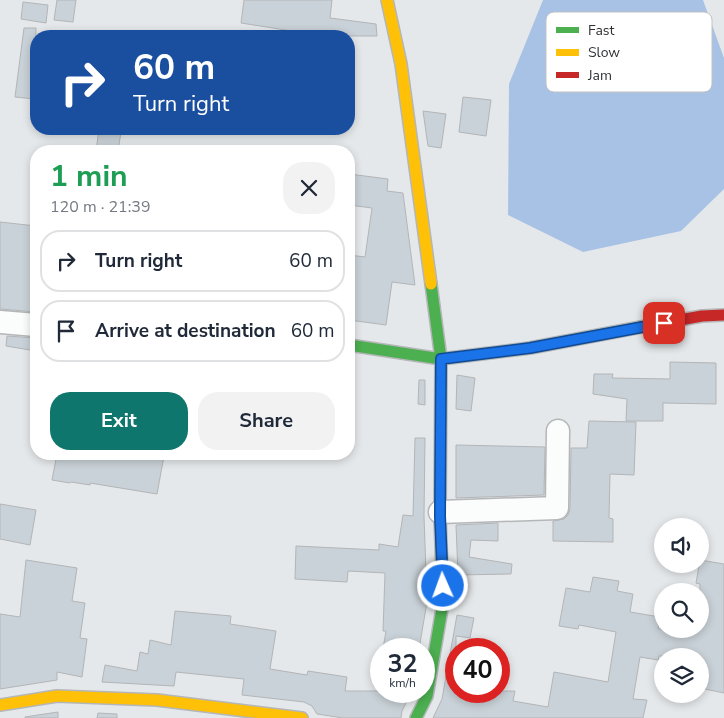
<!DOCTYPE html>
<html lang="en">
<head>
<meta charset="utf-8">
<style>
  body { margin:0; font-family:"Nunito Sans",sans-serif; background:#f2f2f3; color:#1f2937; height:100vh; display:flex; flex-direction:column; font-size:19px; white-space:nowrap }
  * { box-sizing:border-box; margin:0 }
  p { font-size:16px; color:#747a83 }
  .icon { flex:none; width:28px; height:28px; fill:none; stroke:currentColor; stroke-width:2; stroke-linecap:round; stroke-linejoin:round }
  .map { position:relative; flex:1; overflow:hidden }
  .details { position:absolute; left:30px; top:145px; width:325px; height:315px; display:flex; flex-direction:column; background:#fff; border-radius:20px; box-shadow:0 2px 8px #0003 }
  .details>* { flex:none }
  .banner { position:absolute; left:30px; top:30px; width:325px; height:105px; border-radius:20px; box-shadow:0 2px 8px #0003; background:#1a4fa0; color:#fff; overflow:hidden }
  .controls { position:absolute; left:654px; top:518px; display:grid; gap:10px }
  .controls a { display:grid; place-items:center; width:55px; height:55px; border-radius:50%; background:#fff; box-shadow:0 2px 8px #0003; font-size:25px }
  .speed { position:absolute; left:370px; top:638px; display:flex; gap:10px; font-size:25px; font-weight:700; text-align:center }
  .speed>* { display:grid; place-content:center; width:65px; height:65px; border-radius:50%; background:#fff; box-shadow:0 2px 8px #0003; line-height:1 }
  .speed small { font-size:12px; font-weight:400 }
  .speed .limit { border:8px solid #d22; background:#fff; color:#111 }
  .pin { position:absolute; display:grid; place-items:center; width:42px; height:42px; color:#fff; margin:-21px; border-radius:10px; box-shadow:0 2px 8px #0006 }
  .me { position:absolute; width:55px; margin:-28px; rotate:358deg; stroke-linejoin:round; filter:drop-shadow(0 0 4px #0008) }
  .turn { display:flex; align-items:center; gap:18px; height:105px; padding:0 20px; font-size:22px }
  .turn .icon { width:65px; height:65px; stroke-width:2.5 }
  .turn b { display:block; font-size:35px; line-height:42px }
  .round { display:grid; place-items:center; flex:none; width:52px; height:52px; border-radius:20px; background:#f2f2f3 }
  .head { display:flex; align-items:center; justify-content:space-between; height:85px; padding:0 20px }
  h1 { font-size:30px; font-weight:700; line-height:38px; color:#1e9e55 }
  .cta { display:flex; gap:10px; margin-top:auto; padding:10px 20px }
  .cta a { flex:1; height:58px; border-radius:20px; background:#0f766e; color:#fff; font-size:20px; font-weight:700; line-height:58px; text-align:center }
  .cta a+a { background:#f2f2f3; color:#1f2937 }
  ul { padding:0; list-style:none }
  li { display:flex; align-items:center; gap:15px; height:62px; margin:0 10px 8px; padding:0 10px; border:2px solid #e0e1e3; border-radius:20px }
  li div { flex:1 }
  li b { display:block; font-size:19px }
  li em { font-style:normal }
  .map>svg:first-child { display:block }
  .water { fill:#a8c2e5 }
  .building { fill:#c9d2d8; stroke:#b3b5b7 }
  .lines { fill:none; stroke-linecap:round; stroke-linejoin:round }
  .street-casing { stroke:#b4b6b8; stroke-width:25 }
  .fast-casing { stroke:#b4b6b8; stroke-width:14 }
  .slow-casing { stroke:#b4b6b8; stroke-width:14 }
  .jam-casing { stroke:#b4b6b8; stroke-width:14 }
  .street { stroke:#fbfcfc; stroke-width:22 }
  .fast { stroke:#4caf50; stroke-width:11 }
  .slow { stroke:#ffc107; stroke-width:11 }
  .jam { stroke:#c62828; stroke-width:11 }
  .route-casing { stroke:#114b97; stroke-width:12 }
  .route { stroke:#1a73e8; stroke-width:9 }
  .key { fill:#fff; stroke:#c0c1c2; stroke-width:1 }
  .key-label { font-size:14px; fill:#2e3032 }
</style>
</head>
<body>
<div class="map">
<svg width="724" height="718" viewBox="0 0 724 718">
  <rect width="100%" height="100%" fill="#e5e8ea"/>
  <path class="water" d="M543,0H703L724,58V189L681,231L583,252L508,215L509,84Z"/>
  <path class="building" d="M57,0H76L73,22L54,20Z
    M244,0H332L330,18L376,24L377,36H297L298,32L241,23Z
    M23,2L48,5L46,23L21,19Z
    M24,28H36L35,99L15,97Z
    M463,97L491,100L486,136L459,132Z
    M423,111L446,114L441,148L428,146Z
    M99,129L121,132L118,151H96Z
    M349,174L388,179L387,191L403,193L415,285L392,282L386,325L349,320V255L365,257L372,208L349,205Z
    M0,222L36,226V312L0,309Z
    M7,336L36,338V351L6,346Z
    M670,362L716,363V404L663,403V421H626L627,399L593,394L594,374H613L612,378L670,379Z
    M457,375L475,378L471,411L456,409Z
    M419,380H425V405L418,404Z
    M589,421L636,422L634,475L610,474L609,518L613,519V542L553,541V521L564,519L568,515L570,509L571,448H587Z
    M415,438H425L424,516L427,602L419,649H383L386,631H383L385,573L348,571L347,582L295,579L296,546L379,550V544L398,547L403,515L413,516Z
    M456,445L545,447L544,495L456,498Z
    M57,454H152L164,456L157,494L90,483V485L71,482L70,483L52,480Z
    M0,504L36,510L30,545L0,539Z
    M498,523V541L471,540L469,557L512,564L511,574L458,575L456,525Z
    M26,560L77,568L72,601L85,603L80,638L87,639L82,677L57,672V680L0,689V614L20,617Z
    M700,560L724,564V693L700,688V656H659L658,660L640,657L633,699L647,700L643,718H433L442,699L457,615L474,618L470,638L456,636V691H515L513,701L548,707L554,672L608,682L616,632L579,625L578,629L559,626L566,588L590,592L593,577L619,581L617,591L633,594L630,612L660,617L658,629H700V584L696,583Z
    M175,611L231,616L230,624L276,631L270,669L307,675L308,671L347,677L345,691H412L402,711L401,718H343L317,714L312,706L304,702L242,695L244,679L176,672L174,686L102,682L105,665L137,671L140,652L148,654L150,640L171,645Z
    M58,712V718H25V717Z
    M98,713L117,714V718H97Z"/>
  <g class="lines">
    <g class="street-casing">
      <path id="street" d="M0,322L36,325
        M440,512L557,508L558,431"/>
    </g>
    <g class="fast-casing">
      <path id="fast" d="M431,284L441,359L530,348L641,327
        M349,345L441,359L440,516L443,603L427,696L416,718"/>
    </g>
    <g class="slow-casing">
      <path id="slow" d="M387,0L401,64L431,284
        M0,705L57,696L157,700L302,718"/>
    </g>
    <g class="jam-casing">
      <path id="jam" d="M641,327L702,316L724,315"/>
    </g>
    <use href="#street" class="street"/>
    <use href="#fast" class="fast"/>
    <use href="#slow" class="slow"/>
    <use href="#jam" class="jam"/>
  </g>
  <g class="lines">
    <g class="route-casing">
      <path id="route" d="M443,586L440,516L441,359L530,348L664,323"/>
    </g>
    <use href="#route" class="route"/>
  </g>
  <rect x="546" y="12" width="166" height="80" rx="8" class="key"/>
  <rect x="556" y="27" width="23" height="6" fill="#4caf50"/>
  <rect x="556" y="49" width="23" height="7" fill="#ffc107"/>
  <rect x="556" y="72" width="23" height="6" fill="#c62828"/>
  <g class="key-label">
    <text x="588" y="35">Fast</text>
    <text x="588" y="57">Slow</text>
    <text x="588" y="80">Jam</text>
  </g>
</svg>
<div class="controls">
<a><svg class="icon" aria-label="sound" viewBox="0 0 24 24"><path d="M4 9h4l5-4v14l-5-4H4zM17 9q2 3 0 6"/></svg></a>
<a><svg class="icon" aria-label="search" viewBox="0 0 24 24"><circle cx="10" cy="10" r="6"/><path d="M15 15l6 6"/></svg></a>
<a><svg class="icon" aria-label="layers" viewBox="0 0 24 24"><path d="M12 4l9 5-9 5-9-5zM3 14l9 5 9-5"/></svg></a>
</div>
<div class="speed"><div>32<small>km/h</small></div><div class="limit">40</div></div>
<div class="pin" style="left:664px;top:323px;background:#d93025"><svg class="icon" aria-label="arrive" viewBox="0 0 24 24"><path d="M6 21V4h12l-3 4 3 4H6"/></svg></div>
<svg class="me" style="left:443px;top:586px" viewBox="-20 -20 40 40"><circle r="17" fill="#1a73e8" stroke="#fff" stroke-width="3"/><path d="M0-11L8 9 0 5-8 9z" fill="#fff"/></svg>
<div class="banner">
<div class="turn"><svg class="icon" aria-label="right" viewBox="0 0 24 24"><path d="M7 20v-9h11M14 6l5 5-5 5"/></svg><div><b>60 m</b>Turn right</div></div>
</div>
<section class="details">
<div class="head"><div><h1>1 min</h1><p>120 m · 21:39</p></div><a class="round"><svg class="icon" aria-label="close" viewBox="0 0 24 24"><path d="M6 6l12 12M18 6L6 18"/></svg></a></div>
<ul>
<li><svg class="icon" aria-label="right" viewBox="0 0 24 24"><path d="M7 20v-9h11M14 6l5 5-5 5"/></svg><div><b>Turn right</b></div><em>60 m</em></li>
<li><svg class="icon" aria-label="arrive" viewBox="0 0 24 24"><path d="M6 21V4h12l-3 4 3 4H6"/></svg><div><b>Arrive at destination</b></div><em>60 m</em></li>
</ul>
<div class="cta"><a>Exit</a><a>Share</a></div>
</section>
</div>
</body>
</html>
